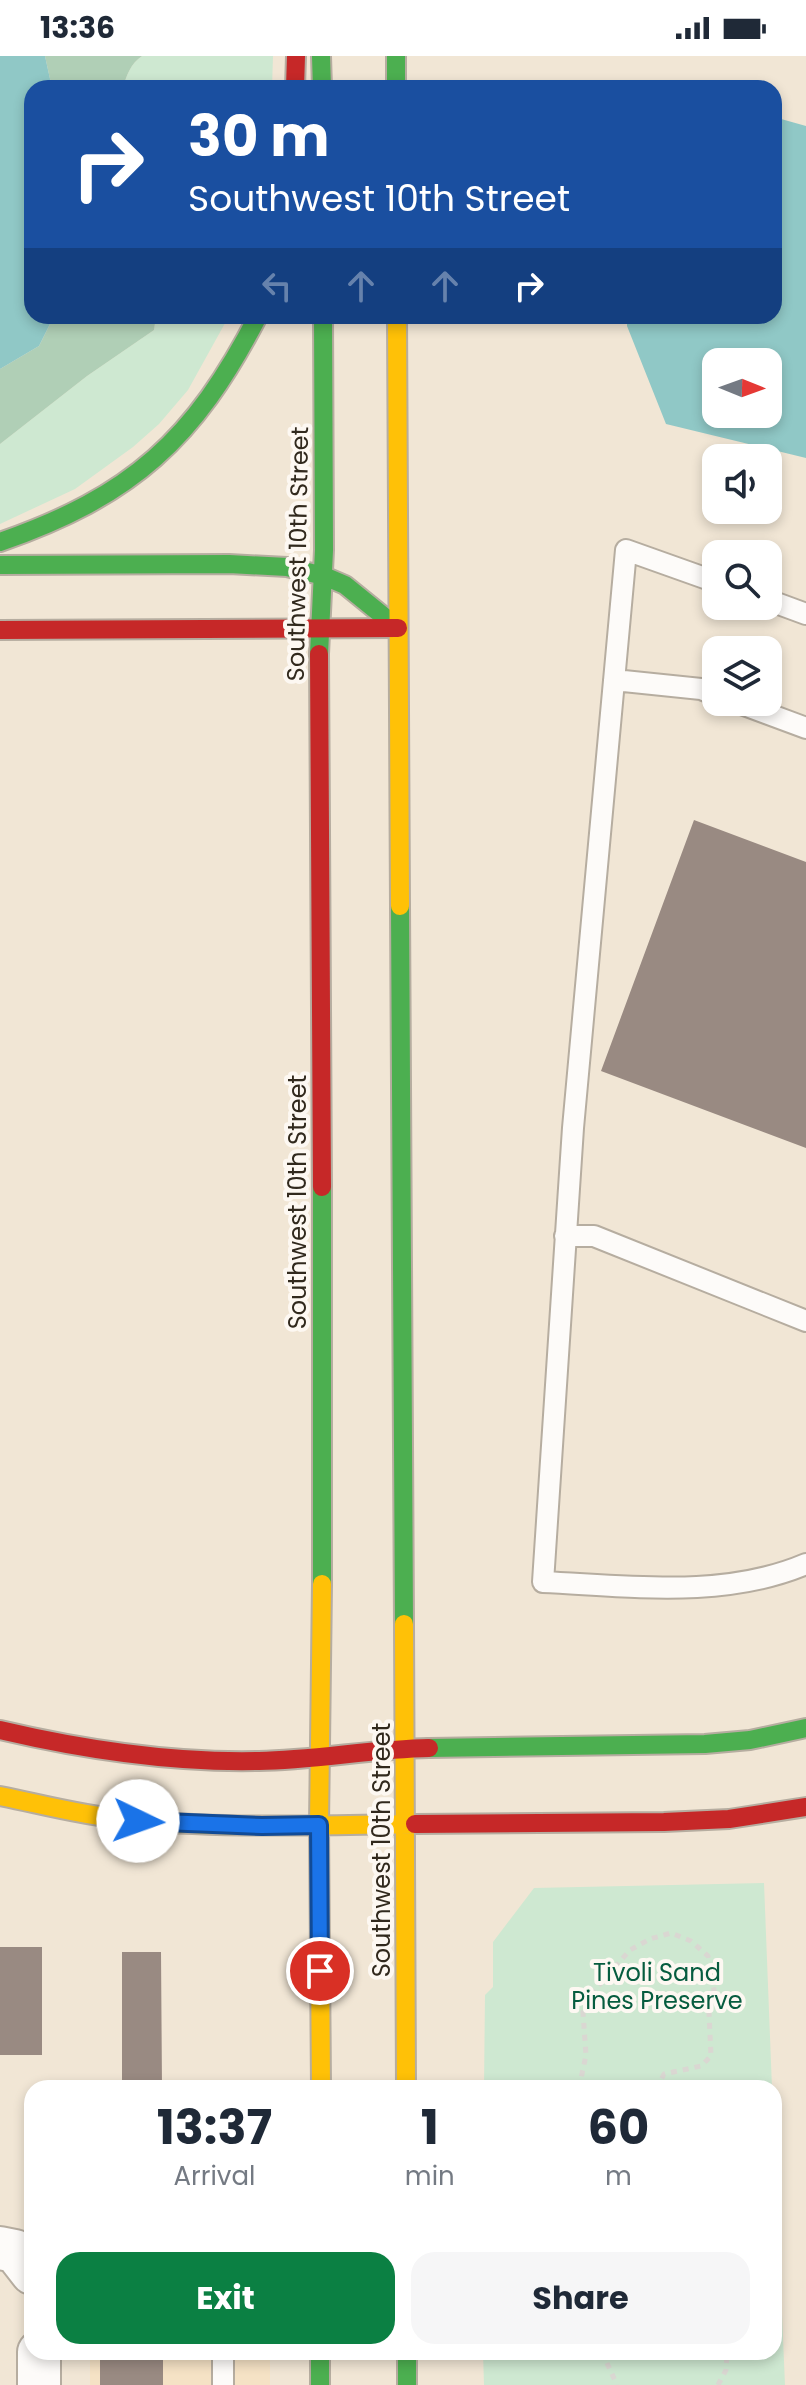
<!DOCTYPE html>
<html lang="en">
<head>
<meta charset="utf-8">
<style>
  body { margin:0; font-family:Poppins,sans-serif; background:#f6f6f7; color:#1f2937; height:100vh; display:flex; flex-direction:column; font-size:30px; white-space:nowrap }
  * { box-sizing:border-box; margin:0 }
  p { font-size:26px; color:#747a83 }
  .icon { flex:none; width:44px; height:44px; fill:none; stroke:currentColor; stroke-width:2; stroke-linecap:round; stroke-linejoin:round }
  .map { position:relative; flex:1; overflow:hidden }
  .panel { position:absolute; left:24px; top:2024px; width:758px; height:280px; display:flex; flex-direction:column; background:#fff; border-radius:24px; box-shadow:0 4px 12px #0003 }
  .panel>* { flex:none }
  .hud { position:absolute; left:24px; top:24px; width:758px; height:244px; border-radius:24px; box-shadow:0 4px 12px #0003; background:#1a4fa0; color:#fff; overflow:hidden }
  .needle { width:52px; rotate:91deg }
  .tools { position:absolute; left:702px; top:292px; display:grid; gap:16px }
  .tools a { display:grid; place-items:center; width:80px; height:80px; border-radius:16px; background:#fff; box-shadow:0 4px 12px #0003; font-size:40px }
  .pin { position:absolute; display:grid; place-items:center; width:68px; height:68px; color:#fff; margin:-34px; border:4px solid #fff; border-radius:50%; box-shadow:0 2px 8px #0007 }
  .me { position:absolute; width:88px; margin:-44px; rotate:93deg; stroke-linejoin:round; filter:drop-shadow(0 0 6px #0008) }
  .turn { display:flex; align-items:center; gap:28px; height:168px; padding:0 32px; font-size:36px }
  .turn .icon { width:104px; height:104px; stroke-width:2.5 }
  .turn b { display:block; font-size:56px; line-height:68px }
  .lanes { display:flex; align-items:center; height:76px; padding:0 32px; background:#0003; justify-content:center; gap:40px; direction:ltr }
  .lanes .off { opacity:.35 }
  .eta { display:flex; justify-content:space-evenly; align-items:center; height:136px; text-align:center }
  .eta b { font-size:48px; font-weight:700; line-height:56px }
  .button { display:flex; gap:16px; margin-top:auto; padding:16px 32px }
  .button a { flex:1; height:92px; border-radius:24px; background:#0b8043; color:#fff; font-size:32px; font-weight:700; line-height:92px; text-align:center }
  .button a+a { background:#f6f6f7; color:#1f2937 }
  .status { display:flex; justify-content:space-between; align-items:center; height:56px; padding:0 40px; background:#fff; direction:ltr }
  .status svg { height:22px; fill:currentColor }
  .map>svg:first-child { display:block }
  .built { fill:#f5e2c5 }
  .green { fill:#cee8d1 }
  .forest { fill:#b0cfb6 }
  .water { fill:#90c8c6; fill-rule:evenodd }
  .building { fill:#998a82 }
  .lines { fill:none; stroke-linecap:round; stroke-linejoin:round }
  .lane-casing { stroke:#b6ada0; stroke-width:24 }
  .street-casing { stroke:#b6ada0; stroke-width:46 }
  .fast-casing { stroke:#b6ada0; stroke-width:22 }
  .slow-casing { stroke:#b6ada0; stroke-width:22 }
  .jam-casing { stroke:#b6ada0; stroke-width:22 }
  .path { stroke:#dad7d2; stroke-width:5; stroke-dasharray:6 6; stroke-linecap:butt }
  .lane { stroke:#fdfbf9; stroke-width:20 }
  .street { stroke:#fdfbf9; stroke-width:42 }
  .fast { stroke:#4caf50; stroke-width:18 }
  .slow { stroke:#ffc107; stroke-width:18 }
  .jam { stroke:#c62828; stroke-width:18 }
  .route-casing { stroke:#114b97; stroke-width:20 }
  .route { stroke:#1a73e8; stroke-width:14 }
  .labels { text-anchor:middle; stroke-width:8; stroke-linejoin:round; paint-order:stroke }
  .street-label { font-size:24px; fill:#31291d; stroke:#fdf8f2 }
  .park-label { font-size:24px; fill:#065c3f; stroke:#fdf8f2 }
</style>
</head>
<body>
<div class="status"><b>13:36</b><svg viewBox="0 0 49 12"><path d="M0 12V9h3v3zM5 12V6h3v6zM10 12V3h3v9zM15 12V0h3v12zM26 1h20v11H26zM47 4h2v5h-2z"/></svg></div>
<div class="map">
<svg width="806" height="2329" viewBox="0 0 806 2329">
  <rect width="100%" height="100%" fill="#f1e6d5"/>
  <path class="built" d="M90,2296H270V2329H90Z"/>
  <path class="green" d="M142,0H273L272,32H123C126,20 131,7 142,0Z
    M156,260H229L188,334L159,368L133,391L75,433L0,468V388L87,320L154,274Z
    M764,1827L772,2032H484L485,1939L493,1931V1886L534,1832Z
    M774,2069L785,2329H484L483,2296H774Z"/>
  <path class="forest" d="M45,0H142C131,7 126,20 123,32H52Z
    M54,260H156L154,274L87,320L0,388V313L39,290Z"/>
  <path class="water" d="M0,0H45L52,32H32V260H54L39,290L0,313Z
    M774,61L806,70V402L666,368L627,270V260H774ZM716,306H768V358H716Z"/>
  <path class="building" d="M694,764L806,806V1092L601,1015Z
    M0,1891H42V1999H0Z
    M122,1896H161L162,2032H122Z
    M100,2296H163V2329H100Z"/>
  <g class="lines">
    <g class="lane-casing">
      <path id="lane" d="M716,526L626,494L573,1072L543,1526C630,1530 724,1543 806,1508
        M768,544L806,558
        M614,624L701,633L716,639
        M736,646L806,672
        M565,1180H594L806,1265
        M223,2296V2329"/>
    </g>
    <g class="street-casing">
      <path id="street" d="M0,2192L15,2195L32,2217
        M39,2296V2329"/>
    </g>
    <g class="fast-casing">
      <path id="fast" d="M321,0L322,32
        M396,0V32
        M0,486C132,440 194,384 258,260
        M0,509L229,508L287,511L324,520L345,529L398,572
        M319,598L324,494L323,260
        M400,850L404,1568
        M322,1528V1131
        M429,1692L705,1688L750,1684L806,1672
        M320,2296V2329
        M407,2296V2329"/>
    </g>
    <g class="slow-casing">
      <path id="slow" d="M397,260L400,850
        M404,1568L406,2032
        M0,1740C40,1748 80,1759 121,1763C218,1773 317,1769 415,1768
        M321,2032L319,1769L322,1528"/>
    </g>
    <g class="jam-casing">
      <path id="jam" d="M295,32L296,0
        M0,574L398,572
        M319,598L322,1131
        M0,1674C85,1694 171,1707 259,1705C316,1704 372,1693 429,1692
        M415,1768L664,1766L729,1763L806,1751"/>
    </g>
    <path class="path" d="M579,2032L586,1999L583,1956L593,1936L630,1894L650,1883L671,1877L691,1885L708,1900L714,1934L709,1957L711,2000L701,2010L664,2018L657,2032
      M602,2296L617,2329
      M718,2329L726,2314L727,2296"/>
    <use href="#lane" class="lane"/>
    <use href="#street" class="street"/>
    <use href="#fast" class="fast"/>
    <use href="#slow" class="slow"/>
    <use href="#jam" class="jam"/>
  </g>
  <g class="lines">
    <g class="route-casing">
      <path id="route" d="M138,1765L262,1770L319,1769L320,1915"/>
    </g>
    <use href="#route" class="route"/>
  </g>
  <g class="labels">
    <g class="street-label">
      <text transform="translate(298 498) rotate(-89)" y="8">Southwest 10th Street</text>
      <text transform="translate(298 1146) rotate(-90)" y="8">Southwest 10th Street</text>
      <text transform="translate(382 1794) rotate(-90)" y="8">Southwest 10th Street</text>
    </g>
    <g class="park-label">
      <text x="657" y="1925">Tivoli Sand<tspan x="657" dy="28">Pines Preserve</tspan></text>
    </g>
  </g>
</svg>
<div class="tools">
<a><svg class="needle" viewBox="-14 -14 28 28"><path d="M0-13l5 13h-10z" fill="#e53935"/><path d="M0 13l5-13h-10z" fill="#747a83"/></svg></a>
<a><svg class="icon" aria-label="sound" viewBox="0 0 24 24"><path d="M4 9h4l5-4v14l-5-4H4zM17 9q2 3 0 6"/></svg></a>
<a><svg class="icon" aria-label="search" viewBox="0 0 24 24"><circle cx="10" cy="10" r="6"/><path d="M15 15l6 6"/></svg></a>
<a><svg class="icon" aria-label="layers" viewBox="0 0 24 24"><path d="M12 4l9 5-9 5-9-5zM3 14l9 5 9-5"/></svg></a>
</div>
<div class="pin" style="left:320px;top:1915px;background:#d93025"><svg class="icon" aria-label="arrive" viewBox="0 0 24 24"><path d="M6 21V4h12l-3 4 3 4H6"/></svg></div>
<svg class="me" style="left:138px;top:1765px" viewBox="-20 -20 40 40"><circle r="19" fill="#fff"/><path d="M0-13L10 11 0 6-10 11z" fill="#1a73e8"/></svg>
<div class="hud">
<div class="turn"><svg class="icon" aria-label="right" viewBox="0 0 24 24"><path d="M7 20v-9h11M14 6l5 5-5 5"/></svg><div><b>30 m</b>Southwest 10th Street</div></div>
<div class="lanes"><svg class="icon off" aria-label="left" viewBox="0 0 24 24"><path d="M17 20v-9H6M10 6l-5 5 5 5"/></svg><svg class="icon off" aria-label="ahead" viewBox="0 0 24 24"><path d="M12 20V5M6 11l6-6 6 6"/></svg><svg class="icon off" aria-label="ahead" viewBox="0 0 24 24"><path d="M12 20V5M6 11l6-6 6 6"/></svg><svg class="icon" aria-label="right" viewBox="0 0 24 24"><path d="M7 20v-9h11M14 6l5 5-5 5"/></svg></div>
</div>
<section class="panel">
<div class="eta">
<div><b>13:37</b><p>Arrival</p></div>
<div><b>1</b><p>min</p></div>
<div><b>60</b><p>m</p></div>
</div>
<div class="button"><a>Exit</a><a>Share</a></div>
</section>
</div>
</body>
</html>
